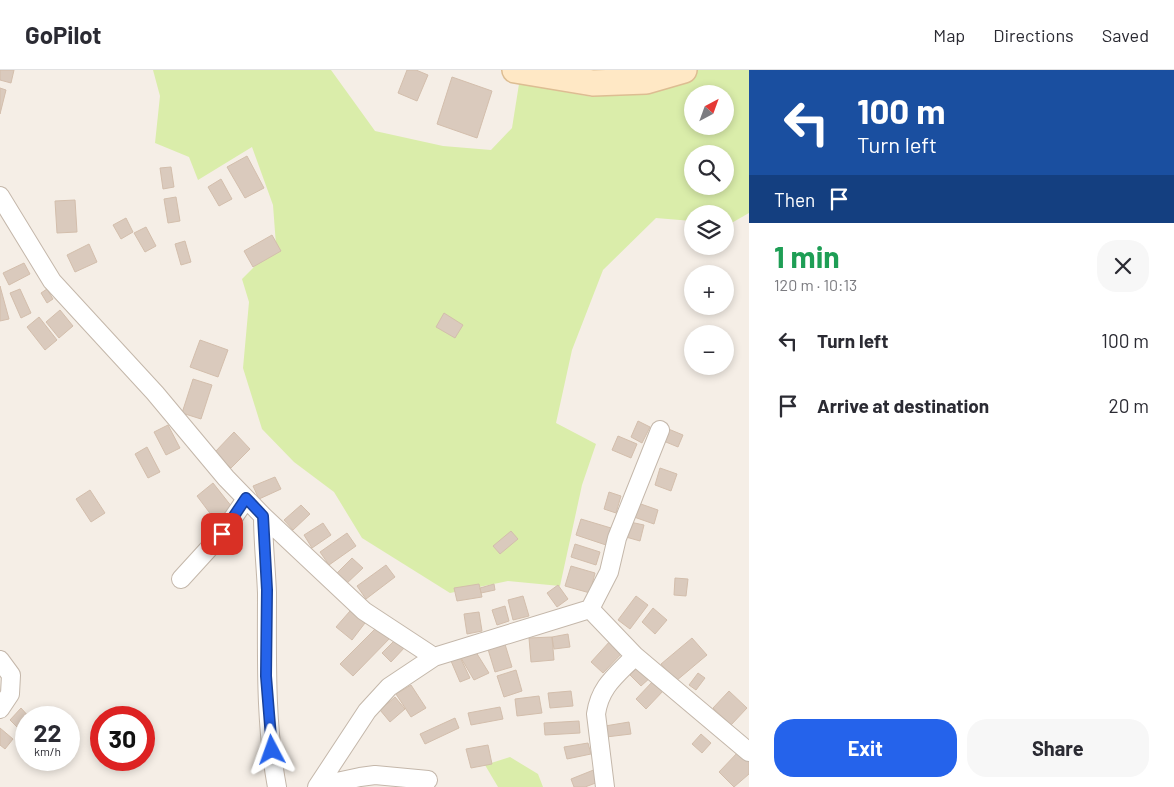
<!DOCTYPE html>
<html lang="en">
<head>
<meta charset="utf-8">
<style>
  body { margin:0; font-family:Barlow,sans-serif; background:#f7f7f7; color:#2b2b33; height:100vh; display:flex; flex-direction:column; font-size:19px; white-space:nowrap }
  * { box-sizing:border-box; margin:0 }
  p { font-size:16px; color:#7c7c81 }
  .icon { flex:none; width:28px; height:28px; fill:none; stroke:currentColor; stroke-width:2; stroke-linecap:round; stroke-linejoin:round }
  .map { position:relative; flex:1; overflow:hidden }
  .panel { display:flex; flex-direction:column; background:#fff; width:425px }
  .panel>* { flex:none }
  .hud { background:#1a4fa0; color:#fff; overflow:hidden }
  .needle { width:32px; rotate:41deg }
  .fabs { position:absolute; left:684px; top:15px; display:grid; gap:10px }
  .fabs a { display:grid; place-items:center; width:50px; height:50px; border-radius:50%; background:#fff; box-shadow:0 2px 8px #0003; font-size:25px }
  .speed { position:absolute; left:15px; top:636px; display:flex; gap:10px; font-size:25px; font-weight:700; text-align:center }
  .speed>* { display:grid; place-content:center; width:65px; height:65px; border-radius:50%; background:#fff; box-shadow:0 2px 8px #0003; line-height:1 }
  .speed small { font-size:12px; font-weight:400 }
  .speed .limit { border:8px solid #d22; background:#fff; color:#111 }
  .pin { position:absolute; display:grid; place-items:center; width:42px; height:42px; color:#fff; margin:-21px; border-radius:10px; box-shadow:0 2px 8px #0006 }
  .me { position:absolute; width:55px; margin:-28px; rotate:356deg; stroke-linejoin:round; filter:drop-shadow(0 0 4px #0008) }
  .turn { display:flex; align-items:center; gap:18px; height:105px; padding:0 25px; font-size:22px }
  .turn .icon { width:65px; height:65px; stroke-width:2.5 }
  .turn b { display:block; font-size:35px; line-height:42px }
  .then { display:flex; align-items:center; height:48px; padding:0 25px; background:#0003; gap:10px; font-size:19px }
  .round { display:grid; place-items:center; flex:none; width:52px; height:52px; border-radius:20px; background:#f7f7f7 }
  .head { display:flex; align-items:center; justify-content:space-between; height:85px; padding:0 25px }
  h1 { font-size:30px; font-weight:700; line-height:38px; color:#1e9e55 }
  .cta { display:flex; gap:10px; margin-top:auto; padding:10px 25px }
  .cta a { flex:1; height:58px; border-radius:20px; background:#2563eb; color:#fff; font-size:20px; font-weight:700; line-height:58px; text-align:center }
  .cta a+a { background:#f7f7f7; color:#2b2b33 }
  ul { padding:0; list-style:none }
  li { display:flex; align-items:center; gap:15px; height:65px; padding:0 25px }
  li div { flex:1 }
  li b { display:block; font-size:19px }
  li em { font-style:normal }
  header { display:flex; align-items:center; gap:30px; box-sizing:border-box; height:70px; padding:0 25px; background:#fff; border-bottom:1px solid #e1e1e2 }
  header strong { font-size:24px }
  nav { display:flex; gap:28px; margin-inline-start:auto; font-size:18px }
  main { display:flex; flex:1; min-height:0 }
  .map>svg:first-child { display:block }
  .green { fill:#daedaa; fill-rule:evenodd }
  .building { fill:#dacabd; stroke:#d3beac }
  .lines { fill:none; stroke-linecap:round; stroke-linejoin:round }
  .minor-casing { stroke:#c4b7aa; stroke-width:20 }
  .secondary-casing { stroke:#ddbd92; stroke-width:28 }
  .minor { stroke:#fff; stroke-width:18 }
  .secondary { stroke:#ffe8c5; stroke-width:25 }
  .route-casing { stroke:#184099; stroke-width:12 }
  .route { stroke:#2563eb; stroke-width:9 }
</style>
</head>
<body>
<header>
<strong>GoPilot</strong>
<nav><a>Map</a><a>Directions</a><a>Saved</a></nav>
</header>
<main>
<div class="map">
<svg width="749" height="717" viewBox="0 0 749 717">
  <rect width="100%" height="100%" fill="#f5eee6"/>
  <path class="green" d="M153,0H331L375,61L443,76L491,80L512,58L519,14L593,27L693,0H749V143L728,155H725V144H692V151L656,148L603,200L572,280L556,353L596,374L582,415L560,516L508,511L450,523L362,468L334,422L294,392L262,359L243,298L249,232L242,209L276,175L273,135L252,77L198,110L189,87L155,73L160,26ZM692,24H725V56H692ZM692,84H725V116H692Z
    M510,687L538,704L543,717H498L485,695Z"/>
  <path class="building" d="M0,0H14L11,13L0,10Z
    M407,0H416L428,5L417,31L398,23Z
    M452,7L492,21L477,68L437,54Z
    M0,18L6,20L0,44Z
    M247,86L264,118L245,128L227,97Z
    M171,97L174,117L163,119L160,98Z
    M221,109L232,129L219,136L208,117Z
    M176,127L180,151L168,153L164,129Z
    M75,130L77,162L57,163L55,131Z
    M126,148L133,162L121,169L113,155Z
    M146,157L156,176L145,182L134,163Z
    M272,165L281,181L253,197L244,181Z
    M185,171L191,192L181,195L175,174Z
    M89,174L97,192L75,202L67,185Z
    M24,193L30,204L9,215L3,203Z
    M0,216L9,249L0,251Z
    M20,219L31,243L21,248L10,223Z
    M47,219L53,229L47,233L41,223Z
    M60,240L73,256L59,268L46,252Z
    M444,243L463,255L455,268L436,257Z
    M39,247L57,270L45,280L27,257Z
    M200,270L228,280L218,307L190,297Z
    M193,309L212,315L201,349L182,343Z
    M638,351L650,357L642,373L631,367Z
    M168,355L180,378L166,385L154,362Z
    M666,358L683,365L678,377L661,370Z
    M234,362L250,379L231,398L215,382Z
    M618,366L637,374L631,388L612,380Z
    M147,377L160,402L148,408L135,384Z
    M660,398L677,404L671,421L655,415Z
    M275,407L281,419L259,429L253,416Z
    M213,413L232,437L215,450L197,426Z
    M90,420L105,443L91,452L76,429Z
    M609,422L621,426L616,443L604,439Z
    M638,433L658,440L654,454L634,447Z
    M301,435L310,444L293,460L284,450Z
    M581,449L611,458L606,475L576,465Z
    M630,452L644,455L640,471L626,467Z
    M323,453L331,465L312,478L304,465Z
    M511,461L518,469L500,484L493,476Z
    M347,463L356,476L329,495L320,482Z
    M575,474L600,482L596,495L571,487Z
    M352,488L363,498L345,515L335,505Z
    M386,495L395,507L366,529L357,516Z
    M571,496L595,503L590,523L565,516Z
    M675,508L688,509L686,526L674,525Z
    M479,514L482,527L457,531L454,518Z
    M494,514L495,520L481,523L480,518Z
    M558,515L568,529L557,537L547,523Z
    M523,526L529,546L513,550L508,530Z
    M636,526L648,535L630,559L618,550Z
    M505,536L509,551L497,555L492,540Z
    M653,538L667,550L655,564L642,552Z
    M350,541L365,553L352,570L336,557Z
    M479,542L482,561L467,564L464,544Z
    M380,554L392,566L353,606L340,594Z
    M568,564L570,577L554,579L552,567Z
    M398,567L406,576L391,592L382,583Z
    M552,567L554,590L531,592L529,568Z
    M692,568L707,585L676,611L661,594Z
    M611,570L624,581L603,603L591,592Z
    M504,571L512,597L495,602L487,576Z
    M474,579L489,603L474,610L461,588Z
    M460,587L470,608L460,612L451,591Z
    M640,595L651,607L641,616L630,605Z
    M516,600L522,621L504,627L497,606Z
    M698,603L705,608L696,620L689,615Z
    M654,610L664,620L646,639L636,629Z
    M411,615L426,638L411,647L396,624Z
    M571,621L573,636L550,638L548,623Z
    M729,621L747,638L731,655L713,638Z
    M539,626L542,643L517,646L515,629Z
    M395,627L405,639L390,652L380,640Z
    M500,637L503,649L471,655L468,643Z
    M21,638L30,648H26V660L23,663L10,650Z
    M455,648L459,658L425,674L420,664Z
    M579,651L580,663L545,665L544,653Z
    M629,652L631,664L606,667L605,656Z
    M0,658L13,669L5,679L0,675Z
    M701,664L711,673L702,683L692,674Z
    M588,673L591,684L567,689L564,677Z
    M488,675L492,694L471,698L466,679Z
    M739,681L749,691V704L734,717L719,702Z
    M596,699L601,711L585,717H574L571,709Z"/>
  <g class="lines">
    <g class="minor-casing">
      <path id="minor" d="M0,126L52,211L155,323L226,408L263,446C263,472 266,497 267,523C267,587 265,653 277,717
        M263,446L364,541L434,587
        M181,509L222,464L246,429
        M590,539L635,586L749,682
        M0,590L11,605L10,624L0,639
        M318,716L360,707L375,705L428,710
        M317,717L367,641L389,617L434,587L590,539L609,502L617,468L660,360
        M605,717L596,644C600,616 617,605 635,586"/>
    </g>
    <g class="secondary-casing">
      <path id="secondary" d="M515,0L593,13L646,11L684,0"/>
    </g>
    <use href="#minor" class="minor"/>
    <use href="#secondary" class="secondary"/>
  </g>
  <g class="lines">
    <g class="route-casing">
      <path id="route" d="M222,464L246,428L263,446L267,520L266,606L272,680"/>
    </g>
    <use href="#route" class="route"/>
  </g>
</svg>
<div class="fabs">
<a><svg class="needle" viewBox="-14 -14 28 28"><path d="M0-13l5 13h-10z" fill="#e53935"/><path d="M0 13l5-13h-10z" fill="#7c7c81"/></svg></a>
<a><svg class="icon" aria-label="search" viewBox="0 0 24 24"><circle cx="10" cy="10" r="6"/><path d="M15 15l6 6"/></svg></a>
<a><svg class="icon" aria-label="layers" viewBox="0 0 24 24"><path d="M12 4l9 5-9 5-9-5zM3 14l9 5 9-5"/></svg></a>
<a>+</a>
<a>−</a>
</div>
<div class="speed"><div>22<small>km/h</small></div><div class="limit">30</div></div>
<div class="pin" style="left:222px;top:464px;background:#d93025"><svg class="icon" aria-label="arrive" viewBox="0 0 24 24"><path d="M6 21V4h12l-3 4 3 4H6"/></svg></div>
<svg class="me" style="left:272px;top:680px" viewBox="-20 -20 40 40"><path d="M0-17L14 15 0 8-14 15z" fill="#2563eb" stroke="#fff" stroke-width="4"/></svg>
</div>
<section class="panel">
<div class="hud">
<div class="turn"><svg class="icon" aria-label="left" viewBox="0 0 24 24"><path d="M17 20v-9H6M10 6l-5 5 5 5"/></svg><div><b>100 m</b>Turn left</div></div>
<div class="then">Then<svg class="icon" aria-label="arrive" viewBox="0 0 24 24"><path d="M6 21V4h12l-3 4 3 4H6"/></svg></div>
</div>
<div class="head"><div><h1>1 min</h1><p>120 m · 10:13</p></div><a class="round"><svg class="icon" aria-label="close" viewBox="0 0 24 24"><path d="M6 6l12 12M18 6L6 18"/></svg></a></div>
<ul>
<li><svg class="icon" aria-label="left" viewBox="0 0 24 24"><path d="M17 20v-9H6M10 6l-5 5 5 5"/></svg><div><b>Turn left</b></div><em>100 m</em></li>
<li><svg class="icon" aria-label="arrive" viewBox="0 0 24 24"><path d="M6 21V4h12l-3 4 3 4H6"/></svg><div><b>Arrive at destination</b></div><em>20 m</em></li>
</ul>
<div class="cta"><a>Exit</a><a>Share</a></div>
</section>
</main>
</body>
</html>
